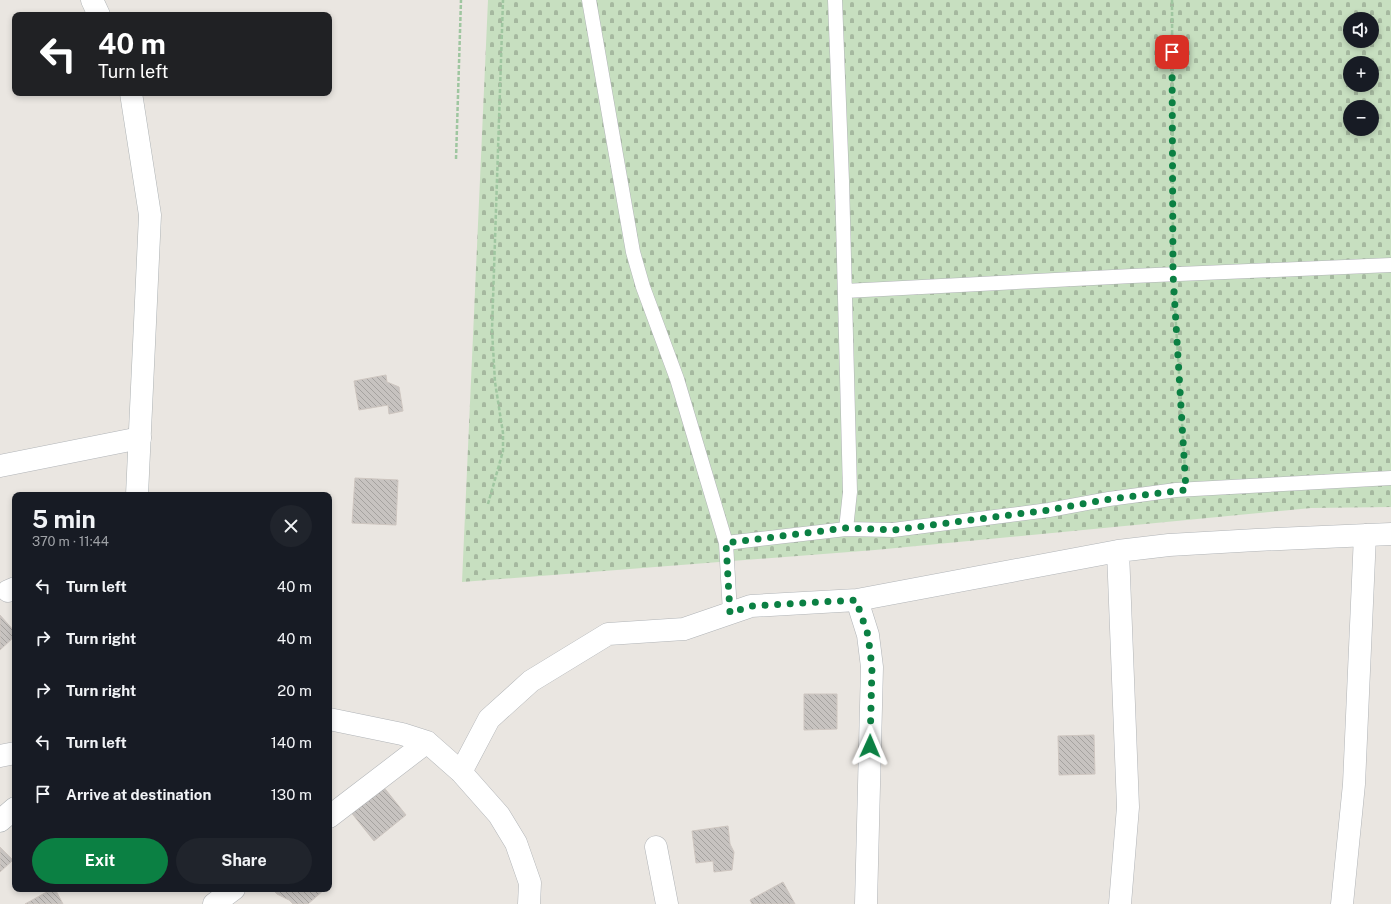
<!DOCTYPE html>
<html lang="en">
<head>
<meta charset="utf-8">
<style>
  body { margin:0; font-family:"Public Sans",sans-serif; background:#20242c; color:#f1f3f6; height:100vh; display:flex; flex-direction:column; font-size:15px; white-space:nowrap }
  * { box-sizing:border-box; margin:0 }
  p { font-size:13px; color:#9ea1a6 }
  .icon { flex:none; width:22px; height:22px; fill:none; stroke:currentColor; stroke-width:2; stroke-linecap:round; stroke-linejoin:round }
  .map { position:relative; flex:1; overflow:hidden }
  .side { position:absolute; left:12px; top:492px; width:320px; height:400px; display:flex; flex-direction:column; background:#171b24; border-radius:8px; box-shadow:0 2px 6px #0003 }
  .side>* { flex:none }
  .top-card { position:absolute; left:12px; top:12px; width:320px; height:84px; border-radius:8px; box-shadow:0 2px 6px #0003; background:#202124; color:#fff; overflow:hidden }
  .buttons { position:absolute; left:1343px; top:12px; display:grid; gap:8px }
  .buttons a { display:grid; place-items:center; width:36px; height:36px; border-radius:50%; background:#171b24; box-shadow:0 2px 6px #0003; font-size:20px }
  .pin { position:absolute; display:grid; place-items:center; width:34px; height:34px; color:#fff; margin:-17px; border-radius:8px; box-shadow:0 2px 6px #0006 }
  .me { position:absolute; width:44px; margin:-22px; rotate:1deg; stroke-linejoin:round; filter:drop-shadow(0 0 3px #0008) }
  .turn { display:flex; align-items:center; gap:14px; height:84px; padding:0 20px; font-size:18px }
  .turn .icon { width:52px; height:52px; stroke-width:2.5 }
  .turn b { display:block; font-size:28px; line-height:34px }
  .round { display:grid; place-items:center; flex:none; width:42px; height:42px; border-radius:21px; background:#20242c }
  .head { display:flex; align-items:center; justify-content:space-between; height:68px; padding:0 20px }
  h1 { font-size:24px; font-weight:700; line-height:30px }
  .primary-button { display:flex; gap:8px; margin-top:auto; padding:8px 20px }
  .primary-button a { flex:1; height:46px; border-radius:24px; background:#0b8043; color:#fff; font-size:16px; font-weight:700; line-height:46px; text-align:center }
  .primary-button a+a { background:#20242c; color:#f1f3f6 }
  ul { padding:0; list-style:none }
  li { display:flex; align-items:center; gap:12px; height:52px; padding:0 20px }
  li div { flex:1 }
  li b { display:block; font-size:15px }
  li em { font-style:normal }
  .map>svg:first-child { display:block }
  .cemetery { fill:url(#cemetery-stones); fill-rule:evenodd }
  .building { fill:url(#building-back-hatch); stroke:#cec6c0 }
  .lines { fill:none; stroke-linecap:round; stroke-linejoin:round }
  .lane-casing { stroke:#b1b4b7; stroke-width:15 }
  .street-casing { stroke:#b1b4b7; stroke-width:23 }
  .secondary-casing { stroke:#adb2b4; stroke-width:23 }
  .path { stroke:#9fc6a0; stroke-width:2.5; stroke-dasharray:4 2; stroke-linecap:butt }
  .lane { stroke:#fff; stroke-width:14 }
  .street { stroke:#fff; stroke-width:22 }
  .secondary { stroke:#fff; stroke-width:22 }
  .route { stroke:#0b8043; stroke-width:7; stroke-dasharray:0 12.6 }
</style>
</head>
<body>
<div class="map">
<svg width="1391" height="904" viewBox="0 0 1391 904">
  <defs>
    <pattern id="cemetery-stones" width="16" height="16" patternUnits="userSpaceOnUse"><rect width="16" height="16" fill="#c7dfc0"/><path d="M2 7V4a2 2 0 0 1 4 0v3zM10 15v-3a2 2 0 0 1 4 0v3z" fill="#a5b89f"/></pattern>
    <pattern id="building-back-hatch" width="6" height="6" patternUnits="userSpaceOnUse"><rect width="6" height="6" fill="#c7c3c0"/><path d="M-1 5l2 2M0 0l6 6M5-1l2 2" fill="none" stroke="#a5a29f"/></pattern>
  </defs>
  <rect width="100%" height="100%" fill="#eae6e1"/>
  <path class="cemetery" d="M488,0H1391V507L1311,508L875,550L462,582ZM1350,19H1372V41H1350ZM1350,63H1372V85H1350ZM1350,107H1372V129H1350Z"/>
  <path class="building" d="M386,375L387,382L399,387L403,411L389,414L388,405L359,410L354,381Z
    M355,478L398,480L396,525L352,523Z
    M0,615L15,632V636L0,650Z
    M804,694H837V729L804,730Z
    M1094,735L1095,774L1059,775L1058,736Z
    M378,780L406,815L374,841L346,806Z
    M728,826L730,844L734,852L732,870L714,872L713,861L696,863L692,831Z
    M0,847L13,860L0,872Z
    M783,882L795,904H752L750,900Z
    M52,889H55L63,904H25Z
    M272,889H325L308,904H293L289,900L277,894Z"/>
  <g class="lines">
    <g class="lane-casing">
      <path id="lane" d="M589,0L633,252L643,287L677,379L726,543L730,613
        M835,0L842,181L850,492L846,529
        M845,291L1132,276L1391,265
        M726,543L846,529L893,530L1049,510L1109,499L1176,490L1391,478"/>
    </g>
    <g class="street-casing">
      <path id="street" d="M0,466L140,438
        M1118,551L1128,807L1120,904
        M8,591L15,588
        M857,600L1118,551L1169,545L1256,540L1391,534
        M329,719L402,734L427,742L461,772L499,815L516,843L530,883L529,904
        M0,756L15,753
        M461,772L489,719L531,681L608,634L684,629L751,606L857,600L868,635L872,667L866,904
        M329,817L427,742
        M656,847L667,904
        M214,904L234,889
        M1342,904L1354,784L1365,535"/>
    </g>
    <g class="secondary-casing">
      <path id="secondary" d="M92,0L99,15
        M131,93L150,215L137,495
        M0,821L15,808"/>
    </g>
    <path class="path" d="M1172,0L1173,255
      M456,159L461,0
      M1174,292L1185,471
      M488,504L503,451V433L495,382L492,330L503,0"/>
    <use href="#lane" class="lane"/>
    <use href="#street" class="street"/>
    <use href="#secondary" class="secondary"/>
  </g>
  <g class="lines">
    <path class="route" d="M870,746L872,667L868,635L856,600L751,606L730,613L726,543L846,528L893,530L1049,510L1110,499L1186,490L1173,274L1172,52"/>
  </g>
</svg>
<div class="buttons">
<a><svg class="icon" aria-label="sound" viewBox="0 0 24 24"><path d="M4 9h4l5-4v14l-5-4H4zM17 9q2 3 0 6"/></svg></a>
<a>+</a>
<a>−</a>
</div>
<div class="pin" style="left:1172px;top:52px;background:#d93025"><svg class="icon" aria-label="arrive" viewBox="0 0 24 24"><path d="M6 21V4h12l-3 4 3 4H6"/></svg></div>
<svg class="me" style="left:870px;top:746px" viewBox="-20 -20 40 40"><path d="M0-17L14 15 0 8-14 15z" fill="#0b8043" stroke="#fff" stroke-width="4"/></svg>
<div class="top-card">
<div class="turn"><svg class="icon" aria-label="left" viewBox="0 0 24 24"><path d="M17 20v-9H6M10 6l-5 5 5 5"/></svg><div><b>40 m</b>Turn left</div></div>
</div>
<section class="side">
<div class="head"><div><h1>5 min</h1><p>370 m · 11:44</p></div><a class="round"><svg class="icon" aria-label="close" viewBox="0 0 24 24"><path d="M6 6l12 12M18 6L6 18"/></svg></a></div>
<ul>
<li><svg class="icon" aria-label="left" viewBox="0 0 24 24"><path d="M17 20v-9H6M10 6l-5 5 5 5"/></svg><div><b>Turn left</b></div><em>40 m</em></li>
<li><svg class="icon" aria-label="right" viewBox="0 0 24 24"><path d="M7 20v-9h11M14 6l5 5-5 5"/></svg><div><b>Turn right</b></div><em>40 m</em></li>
<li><svg class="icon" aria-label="right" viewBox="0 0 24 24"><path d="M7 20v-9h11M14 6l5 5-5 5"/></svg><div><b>Turn right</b></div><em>20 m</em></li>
<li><svg class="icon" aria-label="left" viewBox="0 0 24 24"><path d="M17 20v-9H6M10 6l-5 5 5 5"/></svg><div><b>Turn left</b></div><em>140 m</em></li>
<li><svg class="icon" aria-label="arrive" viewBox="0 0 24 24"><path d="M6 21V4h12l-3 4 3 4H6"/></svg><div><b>Arrive at destination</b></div><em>130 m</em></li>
</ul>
<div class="primary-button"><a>Exit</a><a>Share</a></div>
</section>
</div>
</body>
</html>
